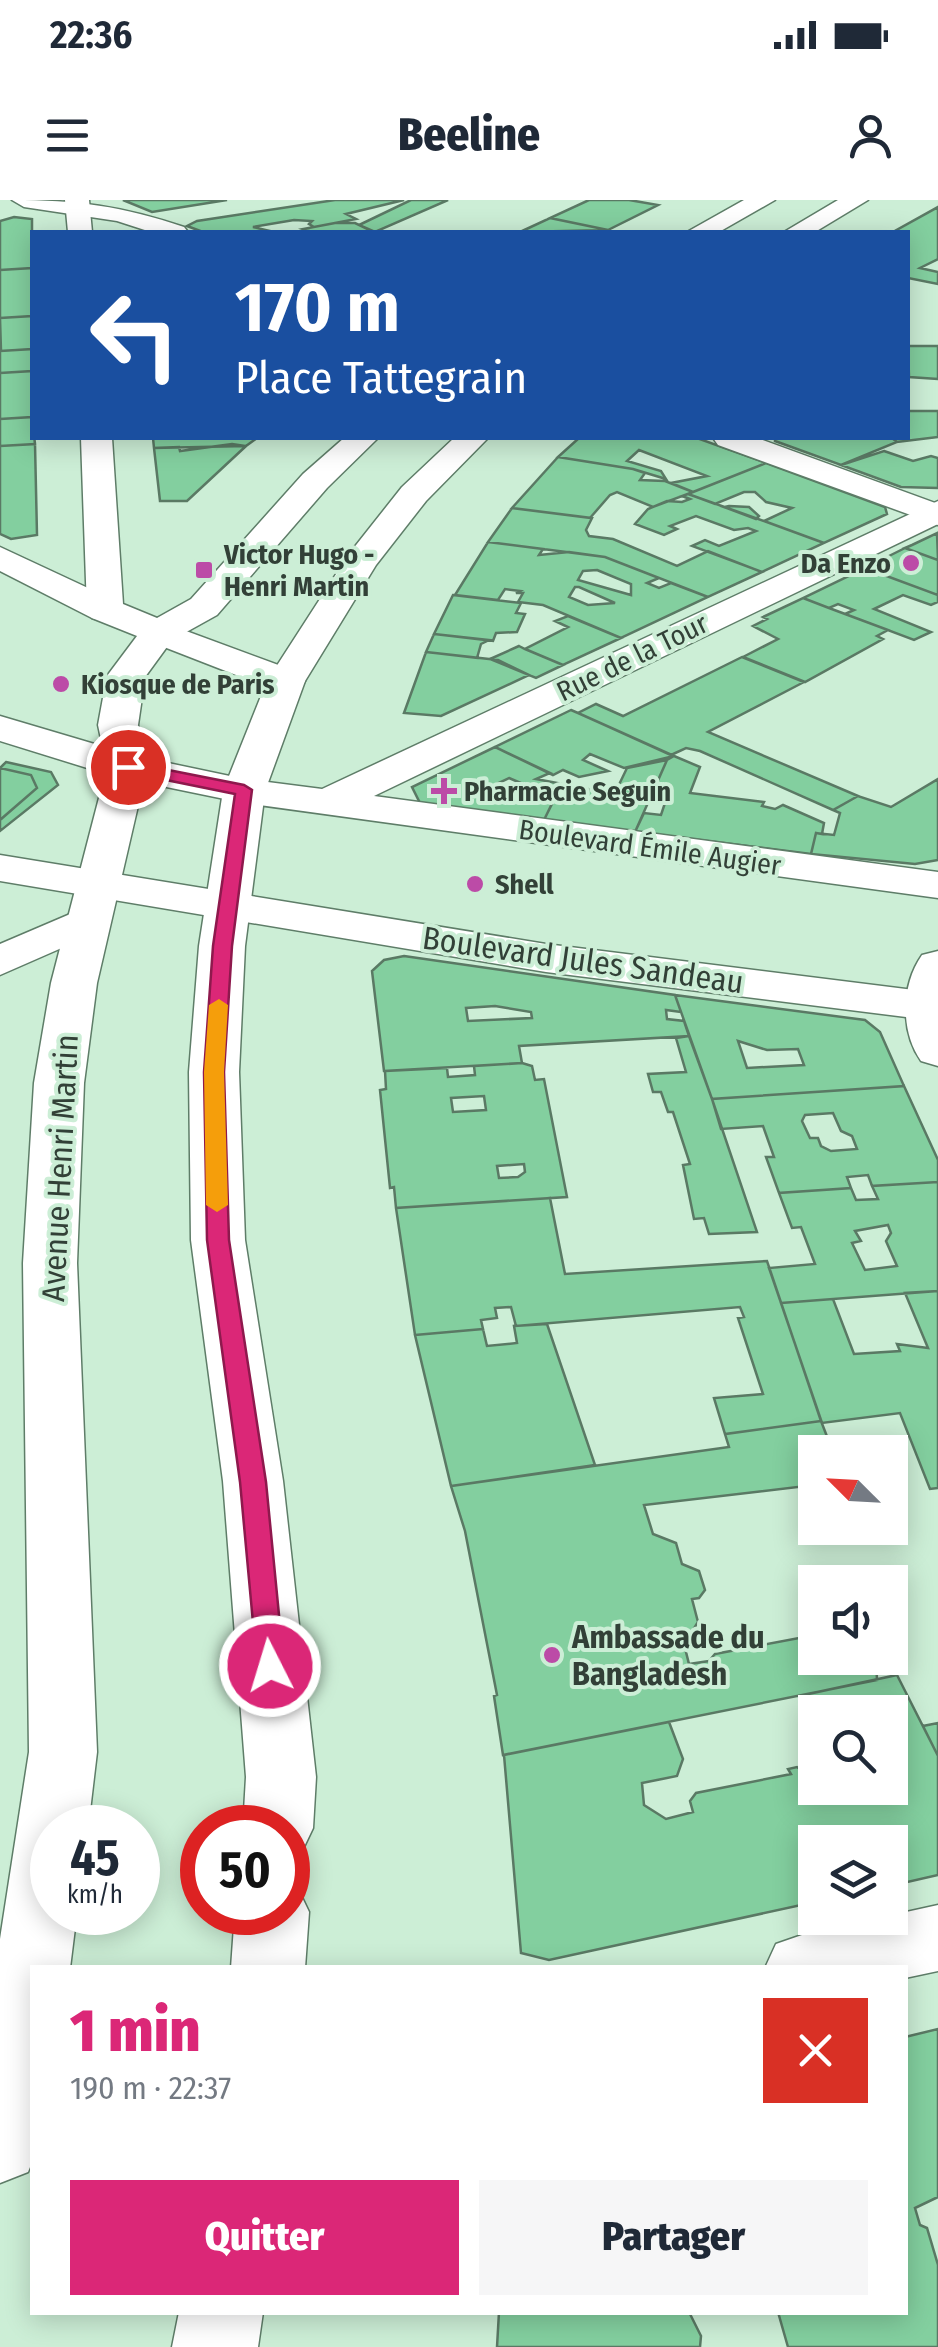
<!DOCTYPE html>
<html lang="fr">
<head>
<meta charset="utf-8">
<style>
  body { margin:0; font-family:"Fira Sans Condensed",sans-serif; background:#f6f6f7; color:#1f2937; height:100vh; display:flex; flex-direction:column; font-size:38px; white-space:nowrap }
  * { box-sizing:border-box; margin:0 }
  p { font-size:32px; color:#747a83 }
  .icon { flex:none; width:55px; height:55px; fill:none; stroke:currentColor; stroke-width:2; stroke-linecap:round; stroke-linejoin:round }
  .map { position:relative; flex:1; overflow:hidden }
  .sheet { position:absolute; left:30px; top:1765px; width:878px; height:350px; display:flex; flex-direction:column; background:#fff; border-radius:0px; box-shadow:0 5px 25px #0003 }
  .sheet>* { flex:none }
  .banner { position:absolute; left:30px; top:30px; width:880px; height:210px; border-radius:0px; box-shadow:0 5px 25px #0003; background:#1a4fa0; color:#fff; overflow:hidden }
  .needle { width:65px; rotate:294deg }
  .fabs { position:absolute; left:798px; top:1235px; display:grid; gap:20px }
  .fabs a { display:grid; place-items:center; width:110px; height:110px; border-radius:0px; background:#fff; box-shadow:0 5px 25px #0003; font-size:50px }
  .speed { position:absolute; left:30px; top:1605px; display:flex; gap:20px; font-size:50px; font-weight:700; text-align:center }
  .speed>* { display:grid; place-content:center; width:130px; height:130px; border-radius:50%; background:#fff; box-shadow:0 5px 25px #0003; line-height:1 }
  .speed small { font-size:25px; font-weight:400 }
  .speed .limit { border:15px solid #d22; background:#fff; color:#111 }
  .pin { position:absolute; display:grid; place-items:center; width:85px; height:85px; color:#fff; margin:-42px; border:5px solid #fff; border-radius:50%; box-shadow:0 2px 10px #0007 }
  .me { position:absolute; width:110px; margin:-55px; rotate:355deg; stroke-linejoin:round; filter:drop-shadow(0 0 8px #0008) }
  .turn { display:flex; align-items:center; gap:35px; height:210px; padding:0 40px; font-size:45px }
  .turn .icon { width:130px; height:130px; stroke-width:2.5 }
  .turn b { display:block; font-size:70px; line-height:85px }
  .round { display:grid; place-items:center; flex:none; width:105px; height:105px; border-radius:0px; background:#f6f6f7 }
  .overview { display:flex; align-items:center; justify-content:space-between; height:170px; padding:0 40px }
  h1 { font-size:60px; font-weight:800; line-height:75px; color:#db2777 }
  .button { display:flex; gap:20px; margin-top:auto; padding:20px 40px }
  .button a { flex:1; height:115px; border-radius:0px; background:#db2777; color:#fff; font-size:40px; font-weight:800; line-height:115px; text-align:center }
  .button a+a { background:#f6f6f7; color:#1f2937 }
  .status { display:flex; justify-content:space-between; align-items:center; height:70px; padding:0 50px; background:#fff; direction:ltr }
  .status svg { height:28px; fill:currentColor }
  header { display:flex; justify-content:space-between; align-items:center; height:130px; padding:0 40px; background:#fff; font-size:45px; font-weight:800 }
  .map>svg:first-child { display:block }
  .building { fill:#83cf9f; stroke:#5a7964; stroke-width:2.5; fill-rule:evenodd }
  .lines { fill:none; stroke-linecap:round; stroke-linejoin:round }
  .minor-casing { stroke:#5e7d68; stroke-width:3 }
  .tertiary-casing { stroke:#5e7d68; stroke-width:3 }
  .secondary-casing { stroke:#5e7d68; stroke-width:3 }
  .minor { fill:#fff; fill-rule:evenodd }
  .tertiary { fill:#fff; fill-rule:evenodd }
  .secondary { fill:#fff; fill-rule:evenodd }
  .route { fill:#db2777; stroke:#8e194d; stroke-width:2.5 }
  .slow { fill:#f59e0b }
  .poi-dot { fill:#bc4ba7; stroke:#cceed6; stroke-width:4 }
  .labels { text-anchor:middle; stroke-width:8; stroke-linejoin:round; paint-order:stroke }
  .far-poi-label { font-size:28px; font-weight:bold; fill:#324037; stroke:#cceed6; text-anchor:start }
  .far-street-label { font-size:28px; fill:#324037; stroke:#cceed6 }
  .street-label { font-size:32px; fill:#324037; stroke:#cceed6 }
  .poi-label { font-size:32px; font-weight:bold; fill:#324037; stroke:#cceed6; text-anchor:start }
</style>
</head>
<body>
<div class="status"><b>22:36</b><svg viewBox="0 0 49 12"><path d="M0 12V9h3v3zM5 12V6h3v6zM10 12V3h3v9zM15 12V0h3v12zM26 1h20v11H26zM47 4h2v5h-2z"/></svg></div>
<header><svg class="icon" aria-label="menu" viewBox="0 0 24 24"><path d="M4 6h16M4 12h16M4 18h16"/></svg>Beeline<svg class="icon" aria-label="person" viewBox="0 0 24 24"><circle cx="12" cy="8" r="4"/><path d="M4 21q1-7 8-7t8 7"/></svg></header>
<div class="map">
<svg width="938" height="2147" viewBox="0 0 938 2147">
  <rect width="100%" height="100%" fill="#cceed6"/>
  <path class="building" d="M123,0H227L152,12Z
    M335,0H404L346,14L356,19L314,27L309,24L312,21L294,20L253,27L274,32H203L187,26L197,21Z
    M411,0H448L375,32L359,25Z
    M589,0H629L658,5L608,30L550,18Z
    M938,7V59L920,68L938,72V84L908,78V32H893Z
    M14,17L32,19V68L0,70V21Z
    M550,18L608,30L520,32Z
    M335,23H355L374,32H304L309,31L303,29Z
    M32,68V116L0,118V70Z
    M32,116V149L1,151L0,118Z
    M908,146H938V179L909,177Z
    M32,149V171L0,173V151Z
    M32,171V217L0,219V173Z
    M908,211H938V237L897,242L892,238H908Z
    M32,217L35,244L0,246V219Z
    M153,238H257L246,246L154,248Z
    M579,238H697L766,263L693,292L671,283L707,276L639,250L627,261L661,271L666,279L633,269L558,257Z
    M775,238H892L897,242L841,265L775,241Z
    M35,244L37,335L11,339L0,334V246Z
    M232,244L246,246L187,301H160L154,248L179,247L180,251Z
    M884,251L913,261L931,256L938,258V288L901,287L841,265Z
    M558,257L633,269L645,273L640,280L665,281L693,292L653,307L617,292L610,295L590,318L512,308Z
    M766,263L885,307L887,314L824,343L764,321L792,308L766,302L755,292H744L715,304L688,294Z
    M688,294L764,321L824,343L762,372L692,346L705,340L719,346L756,331L748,328L734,330L696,316L670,326L677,329L664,335L635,324L648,309L667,301L682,302L690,299L682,296Z
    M729,306L749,307L759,316L756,319L724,307Z
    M512,308L592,318L586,330L589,336L613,339L677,366L708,351L762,372L708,397L605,357L488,342Z
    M937,333L938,360L905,348L912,345Z
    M488,342L543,349L539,355L569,352L605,357L659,378L647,383L659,388L671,383L708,397L621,438L543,405L518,402L523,393H516L520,391L505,389L498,400L455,395ZM597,370L631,384V395L578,380L583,371ZM575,387H579L615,403L588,405L569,397Z
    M905,348L938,360V395L865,368Z
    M865,368L938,395V402L931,405L903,395L874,409L931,432L914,440L845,414L854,410L838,404L829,408L803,398Z
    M453,395L521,403L516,413L525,414L517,432L496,433L493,441L434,434Z
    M803,398L829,408L888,430L877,436L883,439L805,482L743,457L778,439L753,426L767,419L763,417Z
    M568,416L621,438L563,465L525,449L568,427L555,421Z
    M434,434L489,440L481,444L477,458L426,452Z
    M519,446L525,449L563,465L536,478L490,459Z
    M426,452L498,460L529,475L441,516L404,513Z
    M742,457L804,482L708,532L858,596L833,610L700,551L686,548L671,555L578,513L596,504L623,516Z
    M571,510L578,513L674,556L624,568L590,554L583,560L608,571L579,577L563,570L553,575L495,547Z
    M495,547L550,573L536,579L562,584L544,620L420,603L412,587ZM509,578L523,584L520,591L490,587Z
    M674,556L700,567L690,593L764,602L762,606L775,609L783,605L824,623L822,634L816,633L811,654L635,632L644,613L661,615L665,603L649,601L667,560Z
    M667,560L635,632L544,620L561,585L615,593L627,568Z
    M6,562L51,572L58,585L0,631V620L37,588L31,575L0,568Z
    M0,568L31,575L37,588L0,620Z
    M938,579V660L915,664L811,654L816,633L834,635L840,613L833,610L858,596L891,607Z
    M404,756L675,795L681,812L666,810L667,819L684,821L689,836L519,846L522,863L384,871L372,771L384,760ZM495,806L531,812L532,818L468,821L466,808Z
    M675,795L865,820L880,832L904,886L712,899ZM738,841L767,850L798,849L804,865L747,868Z
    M689,836L712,899L757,1032L709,1034L704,1018L694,1019L683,965L690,964L673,912H668L661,892H653L648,874L686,872L676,838Z
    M522,863L532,866L535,880L544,879L567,997L396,1008L394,987L390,988L380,890L386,889L385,871L447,868L448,877L475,875L474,866ZM484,896L486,910L453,912L451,898ZM524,964L525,972L518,977L499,978L497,966Z
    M904,886L938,960V982L872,986L868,975L847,977L851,988L779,993L766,957H774L763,926L721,929L712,899ZM833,913L841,931L852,936L857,949L831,951L821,946L818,938H810L802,921L805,915Z
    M938,982V1091L781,1103L769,1068L815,1064L801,1027L792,1028L779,993L851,988L856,1000L878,999L872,986ZM888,1025L891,1033L886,1041L897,1066L865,1070L852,1043L861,1041L855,1031Z
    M550,998L565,1074L767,1061L821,1221L725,1234L714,1198L763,1194L738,1118L744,1117L740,1107L516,1126L511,1107L495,1108L497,1118L481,1120L483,1129L415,1135L396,1008Z
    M938,1091V1288L930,1289L900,1213L822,1223L781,1103L833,1099L854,1154L900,1151L897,1144L928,1148L905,1093Z
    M547,1124L595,1265L451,1286L415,1135L483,1129L487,1146L517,1143L514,1126Z
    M821,1221L833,1252H815V1285L644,1305L653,1334L676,1343L682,1364L699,1371L705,1390L699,1398L692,1399L698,1422L693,1430L682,1436L689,1464L709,1461L715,1454L815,1435V1458H876L877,1480L503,1555L494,1496L497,1495L465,1331L451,1286L729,1247L725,1234Z
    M897,1475L938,1556V1675L890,1686V1642H815V1702L549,1760L521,1753L504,1555L669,1522L683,1559L677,1576L642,1583L644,1605L666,1619L693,1612L690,1601L696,1593L791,1574L788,1569L797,1567L804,1572L815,1567V1588H890V1512H815V1534L799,1496Z
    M938,1523V1556L923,1526Z
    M938,1829V1997L915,2008L920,2025L927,2028L938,2065V2147H788L778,2112H905V1837Z
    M499,2112H689L701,2136L700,2147H497Z"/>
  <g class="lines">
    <g class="minor-casing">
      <path id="minor" d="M12,0C77,0 122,6 184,27L188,32H151L117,21L24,7Z
        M713,238H757L938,304V325L718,245Z
        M0,347L118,402L123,410L118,418L105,421L92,418L0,371Z
        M159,421L300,473L305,481L300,489L286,492L272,489L146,440L141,432L146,424Z
        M89,706L105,709L111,719L105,729L0,775V744Z
        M938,751V866L921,861C900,831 901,785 922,755Z
        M938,1705V1771L905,1778V1768H765L776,1744L802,1735Z"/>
    </g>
    <g class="tertiary-casing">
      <path id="tertiary" d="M938,301V324L374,596L938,672V698L244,603L113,576L0,541V516L135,556L244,579L322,589Z
        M0,655L546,744L938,793V821L546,772L0,681Z"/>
    </g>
    <g class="secondary-casing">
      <path id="secondary" d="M65,0H89L92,32H68Z
        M744,0H775L719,32H687Z
        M838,0H868L815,32H784Z
        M81,238H112L123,404L157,418L191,399L303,274L344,238H378L327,288L217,415L172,440L145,477L138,525L147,567L97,783L84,883L77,1063L97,1552L88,1628H52V1712H77L70,1768H32V1962L28,1972L0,1983V1739L29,1552L23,1063L34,883L51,783L107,567L98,525L107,476L137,436L92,418L87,410Z
        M454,238H488L426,301L376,365L305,481L265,591L245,746L239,872L245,1040L283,1281L316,1577L313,1628L303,1649L288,1655V1628H243L246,1577L223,1281L191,1040L189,872L199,746L223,591L267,481L349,354L402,287Z
        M288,1686L298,1689L309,1712L305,1768H231L235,1712H288Z
        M179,2112H263L258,2147H172Z"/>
    </g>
    <use href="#minor" class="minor"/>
    <use href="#tertiary" class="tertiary"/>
    <use href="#secondary" class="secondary"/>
  </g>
  <path class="route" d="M128,562L244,585L252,590L232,746L224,872L229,1040L266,1282L284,1466L280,1474L270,1477L261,1474L257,1466L240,1282L207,1040L204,872L213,746L235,594L122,571L119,567Z"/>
  <path class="slow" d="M219,799L228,805L224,872L228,1005L217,1012L206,1005L204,872L209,805Z"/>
  <g class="poi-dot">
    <circle cx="911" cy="363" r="10"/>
    <rect x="194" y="360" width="20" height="20" rx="5"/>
    <circle cx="61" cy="484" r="10"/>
    <path d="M439 576h10v10h10v10h-10v10h-10v-10h-10v-10h10z"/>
    <circle cx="475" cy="684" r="10"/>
    <circle cx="552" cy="1455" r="10"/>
  </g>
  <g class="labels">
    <g class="far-poi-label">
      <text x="224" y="364">Victor Hugo -<tspan x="224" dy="32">Henri Martin</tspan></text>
      <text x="891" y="373" text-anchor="end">Da Enzo</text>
      <text x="81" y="494">Kiosque de Paris</text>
      <text x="464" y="601">Pharmacie Seguin</text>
      <text x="495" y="694">Shell</text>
    </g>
    <g class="far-street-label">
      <text transform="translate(632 457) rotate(-26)" y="10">Rue de la Tour</text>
      <text transform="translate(650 647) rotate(8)" y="10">Boulevard Émile Augier</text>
    </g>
    <g class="street-label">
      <text transform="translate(583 760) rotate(8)" y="11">Boulevard Jules Sandeau</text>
      <text transform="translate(60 968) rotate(-87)" y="11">Avenue Henri Martin</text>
    </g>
    <g class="poi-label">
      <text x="572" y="1448">Ambassade du<tspan x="572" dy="37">Bangladesh</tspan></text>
    </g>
  </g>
</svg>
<div class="fabs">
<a><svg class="needle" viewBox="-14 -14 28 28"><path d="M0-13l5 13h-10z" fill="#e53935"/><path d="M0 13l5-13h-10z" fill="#747a83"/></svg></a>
<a><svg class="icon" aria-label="sound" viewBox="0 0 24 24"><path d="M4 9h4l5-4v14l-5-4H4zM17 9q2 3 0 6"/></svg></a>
<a><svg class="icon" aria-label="search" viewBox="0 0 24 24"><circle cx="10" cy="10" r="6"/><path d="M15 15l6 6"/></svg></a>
<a><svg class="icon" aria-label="layers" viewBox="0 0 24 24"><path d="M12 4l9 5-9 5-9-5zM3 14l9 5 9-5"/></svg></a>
</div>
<div class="speed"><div>45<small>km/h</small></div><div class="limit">50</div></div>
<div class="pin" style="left:128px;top:567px;background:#d93025"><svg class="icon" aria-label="arrive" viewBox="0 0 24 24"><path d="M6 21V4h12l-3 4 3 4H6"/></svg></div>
<svg class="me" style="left:270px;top:1466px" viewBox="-20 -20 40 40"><circle r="17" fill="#db2777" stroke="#fff" stroke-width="3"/><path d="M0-11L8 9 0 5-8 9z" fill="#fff"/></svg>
<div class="banner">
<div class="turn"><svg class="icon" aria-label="left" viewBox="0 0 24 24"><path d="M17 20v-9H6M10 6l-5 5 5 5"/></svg><div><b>170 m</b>Place Tattegrain</div></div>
</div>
<section class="sheet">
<div class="overview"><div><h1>1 min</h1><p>190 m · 22:37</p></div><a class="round" style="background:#d93025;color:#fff"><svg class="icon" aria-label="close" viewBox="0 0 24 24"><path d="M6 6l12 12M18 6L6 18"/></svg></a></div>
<div class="button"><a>Quitter</a><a>Partager</a></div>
</section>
</div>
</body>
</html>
